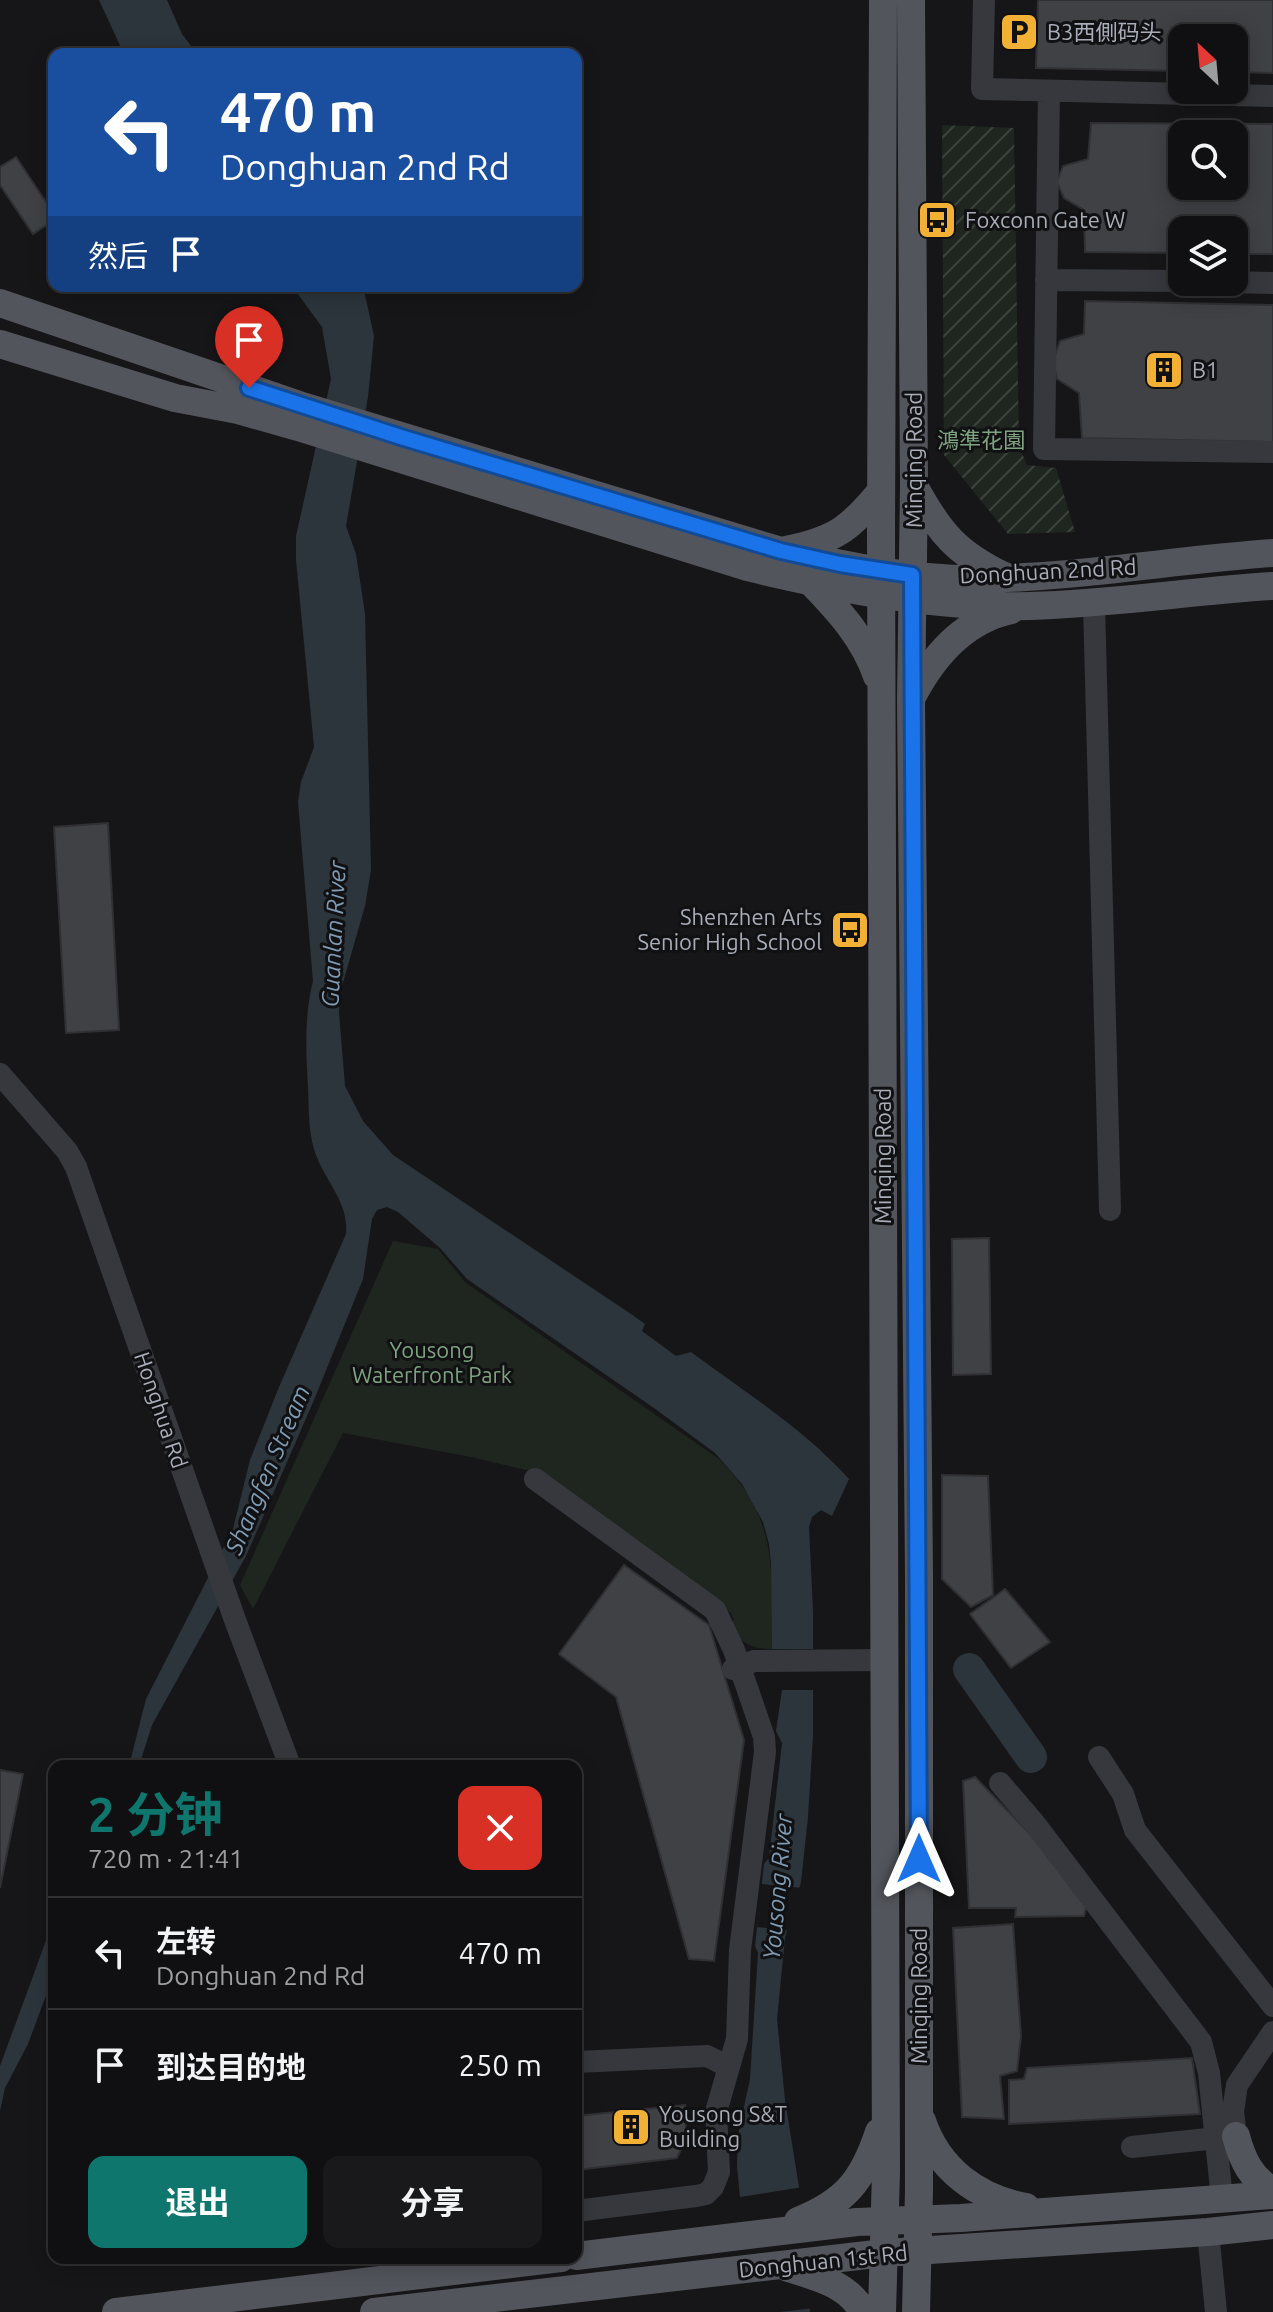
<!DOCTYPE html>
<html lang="zh">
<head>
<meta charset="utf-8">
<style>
  body { margin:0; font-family:Ubuntu,"Noto Sans SC",sans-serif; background:#19191b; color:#f1f3f6; height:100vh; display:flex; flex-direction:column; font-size:30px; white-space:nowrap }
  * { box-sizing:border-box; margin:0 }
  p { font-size:26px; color:#9c9d9f }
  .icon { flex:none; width:44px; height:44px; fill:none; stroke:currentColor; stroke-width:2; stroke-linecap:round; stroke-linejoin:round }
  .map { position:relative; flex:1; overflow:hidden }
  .drawer { position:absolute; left:48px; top:1760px; width:534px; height:504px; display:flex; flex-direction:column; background:#101012; border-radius:16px; box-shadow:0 4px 20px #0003,0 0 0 2px #303032 }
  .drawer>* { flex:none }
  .top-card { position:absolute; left:48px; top:48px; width:534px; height:244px; border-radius:16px; box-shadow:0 4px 20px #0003,0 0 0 2px #303032; background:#1a4fa0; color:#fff; overflow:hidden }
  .needle { width:52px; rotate:334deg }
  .buttons { position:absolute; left:1168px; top:24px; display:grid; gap:16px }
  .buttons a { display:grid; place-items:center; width:80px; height:80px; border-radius:16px; background:#101012; box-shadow:0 4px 20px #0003,0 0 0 2px #303032; font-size:40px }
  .pin { position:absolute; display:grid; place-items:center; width:68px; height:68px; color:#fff; margin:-82px -34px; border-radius:50% 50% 50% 0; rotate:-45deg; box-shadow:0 0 8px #0007 }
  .pin .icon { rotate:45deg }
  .me { position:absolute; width:88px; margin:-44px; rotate:0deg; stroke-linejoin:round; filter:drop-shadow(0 0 6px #0008) }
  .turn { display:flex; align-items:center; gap:28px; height:168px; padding:0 40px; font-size:36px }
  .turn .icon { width:104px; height:104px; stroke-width:2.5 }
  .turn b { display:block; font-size:56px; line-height:68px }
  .then { display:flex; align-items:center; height:76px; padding:0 40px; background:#0003; gap:16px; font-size:30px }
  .round { display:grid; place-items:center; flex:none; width:84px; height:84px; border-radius:16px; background:#19191b }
  .head { display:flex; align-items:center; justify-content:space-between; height:136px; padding:0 40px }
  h1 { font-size:48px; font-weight:700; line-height:60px; color:#0f766e }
  .action { display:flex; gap:16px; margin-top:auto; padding:16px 40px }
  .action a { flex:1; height:92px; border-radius:16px; background:#0f766e; color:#fff; font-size:32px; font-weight:700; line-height:92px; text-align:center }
  .action a+a { background:#19191b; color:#f1f3f6 }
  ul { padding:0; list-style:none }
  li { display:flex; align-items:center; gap:24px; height:112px; padding:0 40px; border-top:2px solid #303032 }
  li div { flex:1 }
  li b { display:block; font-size:30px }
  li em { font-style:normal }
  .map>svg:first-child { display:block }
  .green { fill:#1e261f }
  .garden { fill:url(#garden-furrows) }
  .water { fill:#2c353c }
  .pier { fill:#161618 }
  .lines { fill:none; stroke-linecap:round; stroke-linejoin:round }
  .river { stroke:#2c353c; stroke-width:32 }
  .building { fill:#404145; stroke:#303034; stroke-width:2; fill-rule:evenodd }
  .minor { stroke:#37383d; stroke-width:22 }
  .major { stroke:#53555c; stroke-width:28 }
  .route-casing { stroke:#114b97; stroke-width:20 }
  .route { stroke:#1a73e8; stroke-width:14 }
  .labels { text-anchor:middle; stroke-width:6; stroke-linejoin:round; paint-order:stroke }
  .poi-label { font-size:22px; fill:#a8adb8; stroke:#111113; text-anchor:start }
  .park-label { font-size:22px; fill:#7fa381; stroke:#111113 }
  .street-label { font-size:22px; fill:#a8adb8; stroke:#111113 }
  .water-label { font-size:24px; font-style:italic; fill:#7f9bb3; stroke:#111113 }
</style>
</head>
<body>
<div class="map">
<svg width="1273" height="2312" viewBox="0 0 1273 2312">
  <defs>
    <pattern id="garden-furrows" width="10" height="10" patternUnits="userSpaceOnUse" patternTransform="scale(2)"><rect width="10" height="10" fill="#1e261f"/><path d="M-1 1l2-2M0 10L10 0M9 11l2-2" fill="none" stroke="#3c433d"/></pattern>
  </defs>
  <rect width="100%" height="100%" fill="#161618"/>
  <path class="green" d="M393,1241L438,1249L465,1282L719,1459C780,1520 771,1569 772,1649C752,1649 737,1642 729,1623L734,1620L731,1613L535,1472L471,1457L343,1433L253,1609L240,1585Z"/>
  <path class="garden" d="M942,125L1014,128L1019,446L1027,465L1056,468L1075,532L1008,534L944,455Z"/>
  <path class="water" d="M99,0H167L182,34L197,54H124Z
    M292,286H363L374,336L368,397L346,526L356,554L365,614L371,870L365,906L340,993L339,1012L345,1086L363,1121L393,1155L634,1316L645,1324L642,1331L676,1356L691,1352C745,1392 804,1429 849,1479L832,1516L821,1510L812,1517L809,1527L813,1611V1735L808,1817L801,1882L785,1938L777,2019L785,2100L799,2187L810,2312H751L737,2166L738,2135L750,2079L758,1953L755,1946L764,1864L769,1858L782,1743L776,1731L782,1690L772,1649L771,1564L769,1544L763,1522L742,1484L715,1453L654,1408L467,1279L440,1248L398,1212L387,1207L377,1210L372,1219L363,1279L314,1400L246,1556L152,1725L139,1766H129L146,1699L233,1529L250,1460L279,1387L346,1234C349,1200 323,1180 314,1149C308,1129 309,1107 308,1087C306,1051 304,1017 313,981L298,802L301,782L314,747L296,560V536L331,379L322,327Z
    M54,1919V1974L28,2044L5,2088L0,2111V2066Z"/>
  <path class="pier" d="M768,1649H817V1690H778Z
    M761,1884L803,1888L792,1931L757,1927Z
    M803,2187L815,2308L780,2312H747L734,2198Z"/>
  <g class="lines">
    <path class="river" d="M969,1669L1031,1757"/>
  </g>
  <path class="building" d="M1038,0H1273V73L1234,72V38H1182V71L1036,68Z
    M1091,123L1273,124V254H1234V230H1182V253L1085,252L1084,210L1064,198L1057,182L1063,166L1088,159ZM1182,134H1234V186H1182Z
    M16,157L54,214V220L33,234L0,185V167Z
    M1085,301L1273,305V442L1082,438L1079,393L1057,379L1053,361L1060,341L1084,334Z
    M108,823L119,1030L66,1033L54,827Z
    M989,1238L991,1374L953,1375L952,1239Z
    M942,1475L988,1476L993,1595L971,1607L942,1579Z
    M624,1565L709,1625L744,1740L714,1961L689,1959L616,1697L559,1654Z
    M1005,1589L1050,1642L1011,1668L970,1614Z
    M0,1770L23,1774L0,1888Z
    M975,1777L1089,1895L1084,1916L1015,1917L1016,1908H969L963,1781Z
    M1013,1924L1021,2036L1017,2071L1000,2076L1004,2119L962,2117L953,1928Z
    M1192,2058L1200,2114L1009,2124V2080L1024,2079L1027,2068Z
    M685,2105L686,2138L677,2158L576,2170V2116Z"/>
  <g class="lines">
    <path class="minor" d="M984,0L982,89L1273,96
      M1049,91L1044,449L1273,452
      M1046,280L1182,281
      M1227,282L1273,283
      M1094,604L1110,1210
      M0,1074L67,1151L76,1167L235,1620L290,1766
      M535,1479L715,1610L734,1650L764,1737L765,1752L740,1950L737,2039L716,2112L719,2172L713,2187L706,2194L696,2196L576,2211
      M733,1669L754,1661L884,1660
      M1099,1757L1123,1794L1135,1830L1273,2006
      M1000,1783L1035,1824L1201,2042L1209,2073L1222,2199
      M576,2062L707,2056L729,2067
      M1132,2147L1236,2136L1233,2111L1237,2085L1273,2032
      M1208,2232L1216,2312"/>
    <path class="major" d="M911,0L914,486L911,699L919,1577V2191L916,2312
      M0,303L305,407L781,551C846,566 914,580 980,579C1079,577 1175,560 1273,553
      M0,344L175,398L238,410L298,427L747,567C839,589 935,608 1030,606C1111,604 1192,591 1273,586
      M914,486C939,532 956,553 1004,576
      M786,550C835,540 850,529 881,491
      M812,583C839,611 864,638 877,676
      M913,695C934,655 965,620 1011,610
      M922,2121C938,2169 977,2198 1026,2207
      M1236,2136C1242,2159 1251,2179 1273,2191
      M798,2221C846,2202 863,2180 879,2132
      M576,2256L857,2222L961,2218L1273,2195
      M788,2268C817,2277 848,2284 863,2312
      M116,2312L561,2258
      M374,2312L884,2253L1208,2232L1273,2225
      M882,2312L886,2172L881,535L883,0"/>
  </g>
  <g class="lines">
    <g class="route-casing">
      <path id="route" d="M249,388L404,438L781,551L840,564L912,575L919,1859"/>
    </g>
    <use href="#route" class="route"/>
  </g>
  <defs>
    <g id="parking-square" transform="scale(2)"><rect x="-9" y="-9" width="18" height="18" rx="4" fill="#f2b134" stroke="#111113"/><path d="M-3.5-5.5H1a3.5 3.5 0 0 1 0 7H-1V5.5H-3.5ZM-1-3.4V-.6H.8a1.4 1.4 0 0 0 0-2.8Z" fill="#111"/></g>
    <g id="bus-square" transform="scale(2)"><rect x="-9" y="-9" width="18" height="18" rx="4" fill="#f2b134" stroke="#111113"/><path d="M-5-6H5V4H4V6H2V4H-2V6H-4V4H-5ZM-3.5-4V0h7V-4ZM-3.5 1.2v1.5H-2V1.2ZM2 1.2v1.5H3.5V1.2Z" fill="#111"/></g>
    <g id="building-square" transform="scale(2)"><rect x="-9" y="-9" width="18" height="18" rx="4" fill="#f2b134" stroke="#111113"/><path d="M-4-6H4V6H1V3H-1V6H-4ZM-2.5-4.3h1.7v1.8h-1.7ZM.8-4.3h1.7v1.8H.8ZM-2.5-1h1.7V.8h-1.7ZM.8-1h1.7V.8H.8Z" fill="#111"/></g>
  </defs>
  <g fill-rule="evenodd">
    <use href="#parking-square" x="1019" y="32"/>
    <use href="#bus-square" x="937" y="220"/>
    <use href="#building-square" x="1164" y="370"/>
    <use href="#bus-square" x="850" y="930"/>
    <use href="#building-square" x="631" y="2127"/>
  </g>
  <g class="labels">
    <g class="poi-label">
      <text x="1047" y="40">B3西側码头</text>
      <text x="965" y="228">Foxconn Gate W</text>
      <text x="1192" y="378">B1</text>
      <text x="822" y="925" text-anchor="end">Shenzhen Arts<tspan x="822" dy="25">Senior High School</tspan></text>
      <text x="659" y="2122">Yousong S&amp;T<tspan x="659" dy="25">Building</tspan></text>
    </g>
    <g class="park-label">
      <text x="981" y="448">鴻準花園</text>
      <text x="432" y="1358">Yousong<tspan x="432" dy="25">Waterfront Park</tspan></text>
    </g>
    <g class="street-label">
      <text transform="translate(914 460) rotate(-90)" y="8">Minqing Road</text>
      <text transform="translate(1048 571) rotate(-3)" y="8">Donghuan 2nd Rd</text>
      <text transform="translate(883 1156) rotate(-90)" y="8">Minqing Road</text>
      <text transform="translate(161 1410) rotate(71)" y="8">Honghua Rd</text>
      <text transform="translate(919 1996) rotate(-90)" y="8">Minqing Road</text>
      <text transform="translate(823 2261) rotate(-6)" y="8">Donghuan 1st Rd</text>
    </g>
    <g class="water-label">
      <text transform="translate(334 934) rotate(-87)" y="8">Guanlan River</text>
      <text transform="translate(268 1470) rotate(-67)" y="8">Shangfen Stream</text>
      <text transform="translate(778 1887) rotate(-85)" y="8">Yousong River</text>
    </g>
  </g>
</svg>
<div class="buttons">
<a><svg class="needle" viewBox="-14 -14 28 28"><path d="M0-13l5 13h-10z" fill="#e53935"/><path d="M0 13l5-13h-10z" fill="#9c9d9f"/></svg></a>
<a><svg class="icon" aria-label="search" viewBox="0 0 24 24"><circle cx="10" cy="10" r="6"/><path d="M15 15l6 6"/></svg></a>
<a><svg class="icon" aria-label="layers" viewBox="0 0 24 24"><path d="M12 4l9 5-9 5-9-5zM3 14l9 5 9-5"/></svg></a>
</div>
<div class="pin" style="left:249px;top:388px;background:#d93025"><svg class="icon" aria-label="arrive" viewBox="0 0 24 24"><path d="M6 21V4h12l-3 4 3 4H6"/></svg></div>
<svg class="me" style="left:919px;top:1859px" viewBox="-20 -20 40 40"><path d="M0-17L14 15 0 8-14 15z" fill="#1a73e8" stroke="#fff" stroke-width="4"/></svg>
<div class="top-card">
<div class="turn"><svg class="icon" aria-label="left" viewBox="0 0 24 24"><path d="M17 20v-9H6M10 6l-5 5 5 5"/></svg><div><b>470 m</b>Donghuan 2nd Rd</div></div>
<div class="then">然后<svg class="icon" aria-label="arrive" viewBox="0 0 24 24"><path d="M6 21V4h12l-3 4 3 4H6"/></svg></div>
</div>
<section class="drawer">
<div class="head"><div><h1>2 分钟</h1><p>720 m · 21:41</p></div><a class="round" style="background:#d93025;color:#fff"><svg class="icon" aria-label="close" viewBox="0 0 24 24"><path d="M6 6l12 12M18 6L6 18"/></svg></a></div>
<ul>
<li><svg class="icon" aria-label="left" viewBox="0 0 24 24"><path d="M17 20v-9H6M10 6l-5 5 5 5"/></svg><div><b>左转</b><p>Donghuan 2nd Rd</p></div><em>470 m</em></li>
<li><svg class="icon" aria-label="arrive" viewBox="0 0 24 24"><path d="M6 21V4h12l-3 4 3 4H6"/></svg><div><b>到达目的地</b></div><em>250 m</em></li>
</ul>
<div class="action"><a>退出</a><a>分享</a></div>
</section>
</div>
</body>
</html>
